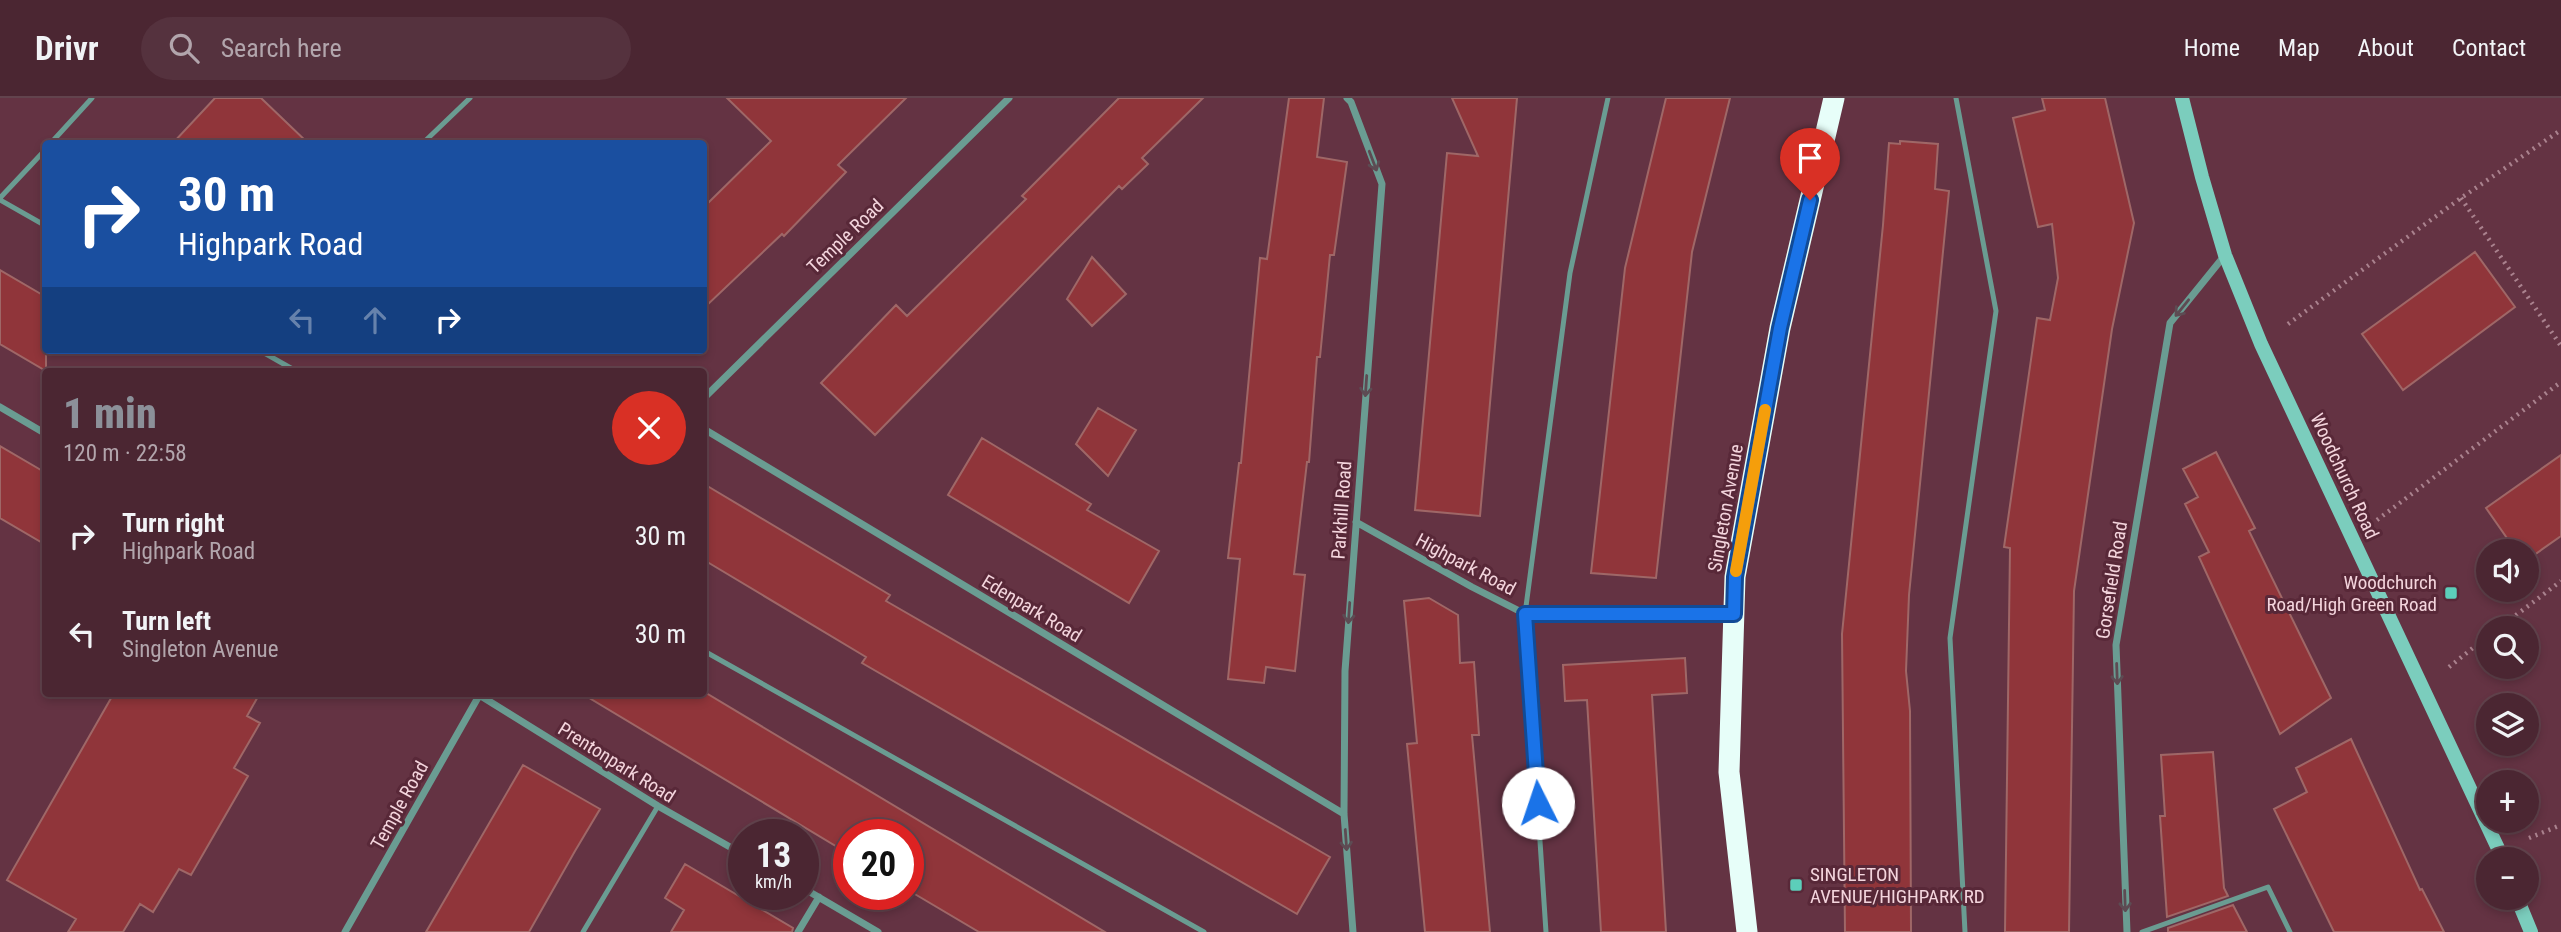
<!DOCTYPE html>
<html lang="en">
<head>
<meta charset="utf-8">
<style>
  body { margin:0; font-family:"Roboto Condensed",sans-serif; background:#55323e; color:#f1f3f6; height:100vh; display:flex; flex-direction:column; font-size:26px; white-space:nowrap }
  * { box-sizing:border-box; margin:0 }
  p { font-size:23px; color:#b2a5ac }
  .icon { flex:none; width:38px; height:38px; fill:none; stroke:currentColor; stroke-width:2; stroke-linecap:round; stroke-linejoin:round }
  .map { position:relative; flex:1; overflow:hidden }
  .sheet { position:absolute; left:42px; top:270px; width:665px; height:329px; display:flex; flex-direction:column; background:#4b2632; border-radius:7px; box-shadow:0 4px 10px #0003,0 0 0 2px #62434d }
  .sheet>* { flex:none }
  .banner { position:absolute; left:42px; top:42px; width:665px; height:214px; border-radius:7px; box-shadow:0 4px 10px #0003,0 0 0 2px #62434d; background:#1a4fa0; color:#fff; overflow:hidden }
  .buttons { position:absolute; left:2476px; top:441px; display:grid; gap:14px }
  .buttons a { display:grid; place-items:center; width:63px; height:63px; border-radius:50%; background:#4b2632; box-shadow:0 4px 10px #0003,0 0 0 2px #62434d; font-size:35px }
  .speed { position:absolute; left:728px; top:721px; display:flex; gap:14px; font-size:35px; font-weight:700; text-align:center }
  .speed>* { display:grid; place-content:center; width:91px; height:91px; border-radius:50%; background:#4b2632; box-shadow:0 4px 10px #0003,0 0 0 2px #62434d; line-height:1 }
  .speed small { font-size:18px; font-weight:400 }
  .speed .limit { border:10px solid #d22; background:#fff; color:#111 }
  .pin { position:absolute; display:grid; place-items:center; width:60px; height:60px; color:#fff; margin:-72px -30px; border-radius:50% 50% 50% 0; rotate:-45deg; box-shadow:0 0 7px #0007 }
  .pin .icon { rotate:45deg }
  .me { position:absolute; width:77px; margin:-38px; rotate:356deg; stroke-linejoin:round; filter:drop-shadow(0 0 5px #0008) }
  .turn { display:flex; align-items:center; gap:24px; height:147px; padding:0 21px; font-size:32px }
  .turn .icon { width:91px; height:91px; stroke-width:2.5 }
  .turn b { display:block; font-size:49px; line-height:60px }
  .lanes { display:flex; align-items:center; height:66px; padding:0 21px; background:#0003; justify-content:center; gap:35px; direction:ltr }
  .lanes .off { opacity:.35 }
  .round { display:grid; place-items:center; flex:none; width:74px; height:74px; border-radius:37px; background:#55323e }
  .summary { display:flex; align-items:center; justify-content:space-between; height:119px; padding:0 21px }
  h1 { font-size:42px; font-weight:800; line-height:52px; color:#8c9099 }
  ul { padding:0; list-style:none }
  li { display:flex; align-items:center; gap:21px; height:98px; padding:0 21px }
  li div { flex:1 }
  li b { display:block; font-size:26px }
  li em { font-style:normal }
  header { display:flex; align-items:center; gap:42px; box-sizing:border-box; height:98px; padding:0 35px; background:#4b2632; border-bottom:2px solid #62434d }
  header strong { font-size:33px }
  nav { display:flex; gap:38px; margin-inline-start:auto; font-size:24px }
  .search { width:490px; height:63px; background:#55323e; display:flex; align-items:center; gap:18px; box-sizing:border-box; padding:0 24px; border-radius:38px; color:#b2a5ac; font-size:26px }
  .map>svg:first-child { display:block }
  .building { fill:#90353a; stroke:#9f6767; stroke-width:2 }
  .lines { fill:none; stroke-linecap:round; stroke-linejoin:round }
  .path { stroke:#aa828e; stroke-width:4.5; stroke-dasharray:2 5; stroke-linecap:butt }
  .lane { stroke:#6a9c92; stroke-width:5 }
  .street { stroke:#6a9c92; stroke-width:7 }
  .secondary { stroke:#7bcdbd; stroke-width:14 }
  .highway { stroke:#e7fef9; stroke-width:21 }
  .oneway { stroke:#5d4b53 }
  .route-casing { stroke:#114b97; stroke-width:18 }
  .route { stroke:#1a73e8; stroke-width:12 }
  .slow { stroke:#f59e0b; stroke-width:12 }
  .poi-dot { fill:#5cceba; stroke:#582838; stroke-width:2.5 }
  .labels { text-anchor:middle; stroke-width:6; stroke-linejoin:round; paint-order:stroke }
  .street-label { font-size:19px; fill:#f4d5dd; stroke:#582838 }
  .poi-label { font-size:19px; fill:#f4d5dd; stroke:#582838; text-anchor:end }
</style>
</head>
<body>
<header>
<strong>Drivr</strong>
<div class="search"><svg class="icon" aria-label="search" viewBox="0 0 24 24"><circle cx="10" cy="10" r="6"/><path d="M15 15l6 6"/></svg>Search here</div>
<nav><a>Home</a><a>Map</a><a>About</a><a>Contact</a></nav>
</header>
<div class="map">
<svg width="2561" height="834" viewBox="0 0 2561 834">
  <rect width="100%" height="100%" fill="#643343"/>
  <path class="building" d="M215,0H261L309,46H172Z
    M727,0H906L838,67L846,74L784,138L782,136L704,210V109L771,43Z
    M1119,0H1203L1142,60L1148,66L1122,91L1119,88L875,337L821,285L896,207L907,218L1026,101L1022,98Z
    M1289,0H1324L1317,59L1347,64L1334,157H1330L1320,259H1317L1309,364H1307L1294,476L1305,477L1295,573L1266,569L1264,585L1228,581L1240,461L1228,460L1239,365H1241L1260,160L1267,161Z
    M1452,0H1517L1480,418L1415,412L1447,55L1478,58Z
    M1666,0H1730L1692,154L1656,480L1591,475L1625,170Z
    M2042,0H2105L2134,125L2112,231L2074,493L2069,834H2005L2010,450L2004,449L2037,220L2050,222L2058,180L2052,126L2038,129L2013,20L2045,12Z
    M1900,43L1938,46L1935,91L1949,93L1909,497L1906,573L1910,613L1911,834H1845L1842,536L1883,127L1889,45L1900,46Z
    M2475,154L2515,209L2403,292L2362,236Z
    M1092,159L1126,196L1092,228L1067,201Z
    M0,172L46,199V273L0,246Z
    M1098,310L1136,332L1108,378L1076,346Z
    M982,340L1091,406L1087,412L1159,453L1129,505L948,397Z
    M0,348L46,375V447L0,420Z
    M2216,354L2255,430L2249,433L2331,600L2280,636L2199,459L2209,454L2185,406L2198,399L2183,371Z
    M2561,357V438L2527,462V453H2516L2486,410Z
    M704,386L890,497L886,503L1330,759L1297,816L862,565L866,559L704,462Z
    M1429,500L1458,517L1460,565L1474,564L1479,637H1472L1490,834H1425L1407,646L1417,645L1404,503Z
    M1685,560L1687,595L1652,597L1666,834H1601L1587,602L1565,603L1563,567Z
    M114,595H260L247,618L260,625L234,670L248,678L191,777L179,771L153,814L140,806L123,834H68L76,821L7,782Z
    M581,595H706L1105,834H979L908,792V737H849V756Z
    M2351,641L2420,792L2422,791L2444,834H2334L2274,711L2307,694L2296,670Z
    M2213,654L2224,790L2228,798L2167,819L2160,718H2165L2161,657Z
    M523,667L600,711L575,753L529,834H426Z
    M685,766L793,830L792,834H671L684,812L665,800Z
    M2233,807L2247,834H2168V830Z"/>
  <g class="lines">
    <path class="path" d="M2461,100L2561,248
      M2288,226L2461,100L2561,32
      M2377,422L2561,284
      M2499,530L2561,483
      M2449,569L2488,538
      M2529,740L2561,727"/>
    <path class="lane" d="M1956,0L1996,213L1950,540L1965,834
      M50,46L92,0
      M422,46L470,0
      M0,100L46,51
      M0,102L46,128
      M259,252L296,273
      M704,553L1204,834
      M583,834L658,708
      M1546,834L1525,516L1570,175L1608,0
      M2142,834L2268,789L2290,834"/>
    <path class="street" d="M1347,0L1351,4L1382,86L1345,573L1344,716L1353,834
      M704,300L1009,0
      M0,309L46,336
      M704,331L1344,716
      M1356,424L1472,489L1525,516H1731
      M476,595L658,708L744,757
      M803,790L878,834
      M345,834L480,596
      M798,834L819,799
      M2127,834L2116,547L2170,225L2225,157"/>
    <path class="secondary" d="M2182,0L2202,79L2225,157L2261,246L2503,761
      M2517,800L2531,834"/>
    <path class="highway" d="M1747,834L1729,674L1735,479L1780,230L1834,0"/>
  </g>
  <defs><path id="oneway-shaft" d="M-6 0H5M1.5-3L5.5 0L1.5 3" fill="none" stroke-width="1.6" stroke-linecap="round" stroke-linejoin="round" transform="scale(1.75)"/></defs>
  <g class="oneway">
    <use href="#oneway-shaft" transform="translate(1373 63) rotate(69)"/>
    <use href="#oneway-shaft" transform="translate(2182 210) rotate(129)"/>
    <use href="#oneway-shaft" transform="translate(1366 288) rotate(94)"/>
    <use href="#oneway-shaft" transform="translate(1349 515) rotate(94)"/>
    <use href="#oneway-shaft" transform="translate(2117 576) rotate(88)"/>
    <use href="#oneway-shaft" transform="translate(1346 742) rotate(86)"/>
    <use href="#oneway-shaft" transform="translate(2125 803) rotate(88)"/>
  </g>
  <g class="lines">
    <g class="route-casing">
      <path id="route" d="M1538,705L1525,516H1734L1735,479L1780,230L1810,102"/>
    </g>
    <use href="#route" class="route"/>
    <path class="slow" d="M1736,473L1765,312"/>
  </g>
  <g class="poi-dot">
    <rect x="2444" y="488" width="14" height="14" rx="3.5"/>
    <rect x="1789" y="780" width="14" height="14" rx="3.5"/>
  </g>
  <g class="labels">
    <g class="street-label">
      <text transform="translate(845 138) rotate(-44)" y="7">Temple Road</text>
      <text transform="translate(2345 378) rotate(65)" y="7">Woodchurch Road</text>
      <text transform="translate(1725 410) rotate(-80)" y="7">Singleton Avenue</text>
      <text transform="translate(1341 412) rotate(-86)" y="7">Parkhill Road</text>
      <text transform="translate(1466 466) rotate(28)" y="7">Highpark Road</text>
      <text transform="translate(2111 482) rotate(-81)" y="7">Gorsefield Road</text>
      <text transform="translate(1032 510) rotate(31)" y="7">Edenpark Road</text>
      <text transform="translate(617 664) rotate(32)" y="7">Prentonpark Road</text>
      <text transform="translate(399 707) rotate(-61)" y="7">Temple Road</text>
    </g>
    <g class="poi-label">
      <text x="2437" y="491">Woodchurch<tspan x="2437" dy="22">Road/High Green Road</tspan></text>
      <text x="1810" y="783" text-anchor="start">SINGLETON<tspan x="1810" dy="22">AVENUE/HIGHPARK RD</tspan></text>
    </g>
  </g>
</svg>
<div class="buttons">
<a><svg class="icon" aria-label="sound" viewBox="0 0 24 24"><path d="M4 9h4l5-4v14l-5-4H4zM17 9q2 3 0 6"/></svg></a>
<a><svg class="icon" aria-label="search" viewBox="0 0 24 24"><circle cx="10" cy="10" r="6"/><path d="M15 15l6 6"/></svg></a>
<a><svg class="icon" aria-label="layers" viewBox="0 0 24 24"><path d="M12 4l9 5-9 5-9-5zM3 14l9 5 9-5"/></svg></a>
<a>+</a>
<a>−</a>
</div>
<div class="speed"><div>13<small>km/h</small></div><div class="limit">20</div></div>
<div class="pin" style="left:1810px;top:102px;background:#d93025"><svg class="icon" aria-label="arrive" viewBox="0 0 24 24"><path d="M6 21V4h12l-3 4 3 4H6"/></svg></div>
<svg class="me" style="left:1538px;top:705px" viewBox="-20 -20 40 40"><circle r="19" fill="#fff"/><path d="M0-13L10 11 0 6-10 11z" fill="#1a73e8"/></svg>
<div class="banner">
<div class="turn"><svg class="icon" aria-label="right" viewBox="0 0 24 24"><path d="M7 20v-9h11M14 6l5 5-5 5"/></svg><div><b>30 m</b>Highpark Road</div></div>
<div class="lanes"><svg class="icon off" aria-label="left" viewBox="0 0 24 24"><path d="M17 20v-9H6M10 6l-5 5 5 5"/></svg><svg class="icon off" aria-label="ahead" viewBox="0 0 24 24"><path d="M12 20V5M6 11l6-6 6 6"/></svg><svg class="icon" aria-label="right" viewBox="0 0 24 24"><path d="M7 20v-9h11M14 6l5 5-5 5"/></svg></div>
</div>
<section class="sheet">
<div class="summary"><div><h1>1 min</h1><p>120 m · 22:58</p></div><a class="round" style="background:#d93025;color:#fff"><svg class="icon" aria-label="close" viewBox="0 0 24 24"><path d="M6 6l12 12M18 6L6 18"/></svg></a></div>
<ul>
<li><svg class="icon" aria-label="right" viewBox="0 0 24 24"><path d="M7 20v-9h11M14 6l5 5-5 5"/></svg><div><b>Turn right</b><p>Highpark Road</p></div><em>30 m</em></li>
<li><svg class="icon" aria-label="left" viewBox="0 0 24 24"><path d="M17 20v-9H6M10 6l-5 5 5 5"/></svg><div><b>Turn left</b><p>Singleton Avenue</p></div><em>30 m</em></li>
</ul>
</section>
</div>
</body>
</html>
